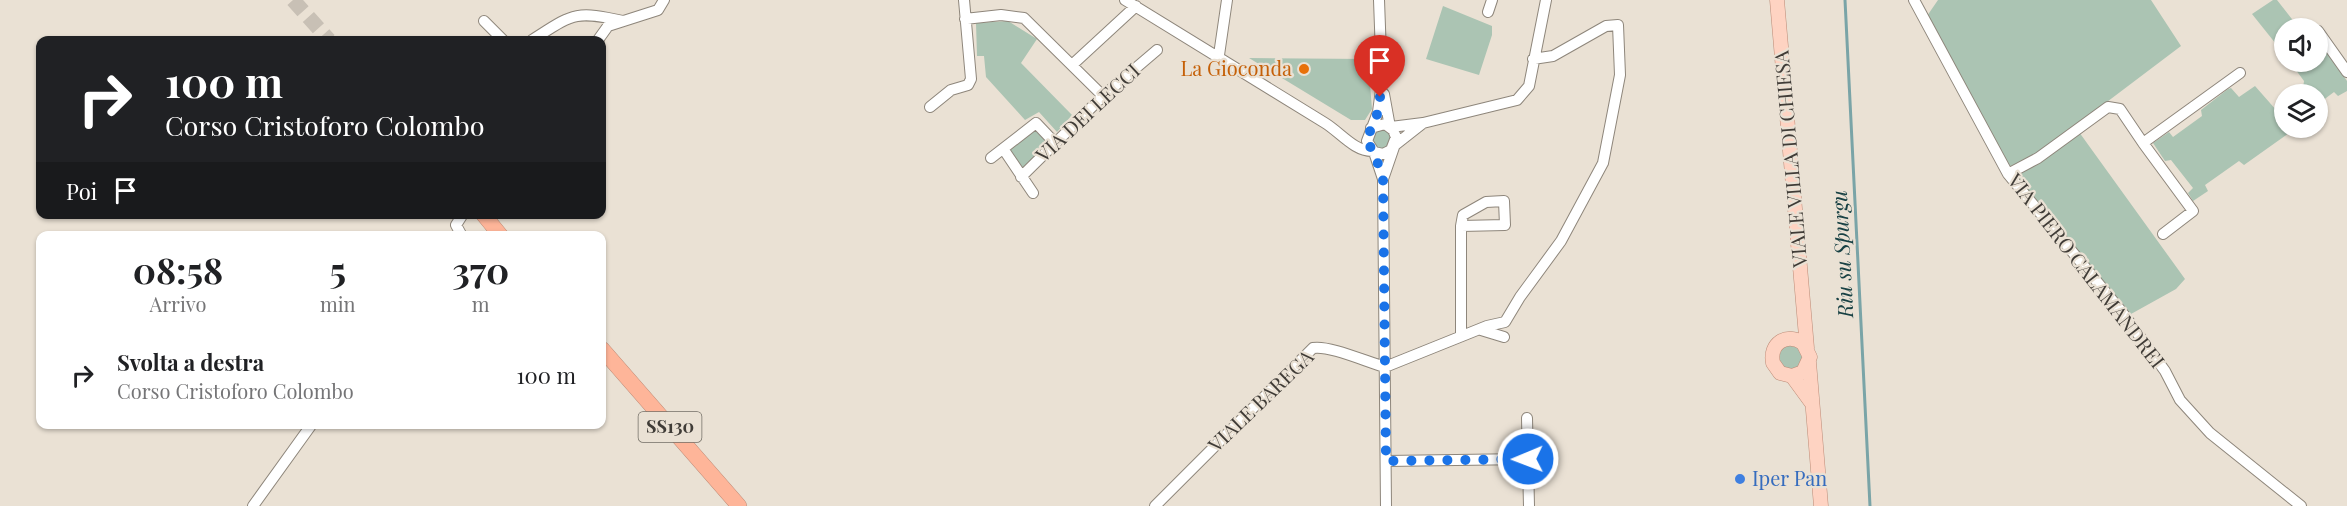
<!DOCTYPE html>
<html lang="it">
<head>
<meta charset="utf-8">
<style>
  body { margin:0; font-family:"Playfair Display",serif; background:#f2f2f2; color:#202124; height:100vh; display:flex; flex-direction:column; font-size:22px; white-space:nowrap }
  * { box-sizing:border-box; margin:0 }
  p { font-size:20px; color:#757577 }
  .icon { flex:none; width:33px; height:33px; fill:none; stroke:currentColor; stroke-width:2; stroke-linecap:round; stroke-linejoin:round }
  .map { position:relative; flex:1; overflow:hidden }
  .drawer { position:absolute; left:36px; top:231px; width:570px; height:198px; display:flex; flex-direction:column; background:#fff; border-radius:12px; box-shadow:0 2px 4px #0004 }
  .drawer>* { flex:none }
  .hud { position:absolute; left:36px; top:36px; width:570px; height:183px; border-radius:12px; box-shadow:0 2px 4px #0004; background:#202124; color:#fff; overflow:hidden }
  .buttons { position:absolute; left:2274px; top:18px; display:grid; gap:12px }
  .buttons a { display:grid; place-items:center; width:54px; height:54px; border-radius:50%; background:#fff; box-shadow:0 2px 4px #0004; font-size:30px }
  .pin { position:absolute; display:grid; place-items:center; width:51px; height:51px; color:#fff; margin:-62px -26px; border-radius:50% 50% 50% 0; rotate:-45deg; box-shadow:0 0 6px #0007 }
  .pin .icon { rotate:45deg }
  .me { position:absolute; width:66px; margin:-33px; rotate:269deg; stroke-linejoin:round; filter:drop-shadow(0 0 4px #0008) }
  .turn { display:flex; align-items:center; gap:21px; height:126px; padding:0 30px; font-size:27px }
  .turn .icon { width:78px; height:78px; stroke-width:2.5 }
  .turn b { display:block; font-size:42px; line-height:51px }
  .then { display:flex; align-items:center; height:57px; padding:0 30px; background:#0003; gap:12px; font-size:22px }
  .eta { display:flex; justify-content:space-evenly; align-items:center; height:102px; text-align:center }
  .eta b { font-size:36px; font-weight:700; line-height:42px }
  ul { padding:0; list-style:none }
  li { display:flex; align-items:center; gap:18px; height:84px; padding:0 30px }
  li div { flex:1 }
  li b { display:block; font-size:22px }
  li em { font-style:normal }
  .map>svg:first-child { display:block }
  .green { fill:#abc4b3 }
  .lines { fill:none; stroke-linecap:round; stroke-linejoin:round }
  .stream { stroke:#7aa4a7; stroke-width:3 }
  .highway-tunnel { stroke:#c8c0b5; stroke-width:15; stroke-dasharray:15 8; stroke-linecap:butt }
  .minor-casing { stroke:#8e867b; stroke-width:12 }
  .major-casing { stroke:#bc8b77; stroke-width:15 }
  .highway-casing { stroke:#bc8b77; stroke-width:16 }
  .minor { stroke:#fff; stroke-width:10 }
  .major { stroke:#fed3c2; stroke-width:14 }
  .highway { stroke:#feb599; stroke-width:15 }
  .route { stroke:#1a73e8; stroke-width:10; stroke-dasharray:0 18 }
  .food-dot { fill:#e8710a; stroke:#eae1d4; stroke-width:2 }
  .shop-dot { fill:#3f7fe0; stroke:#eae1d4; stroke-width:2 }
  .labels { text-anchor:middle; stroke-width:4.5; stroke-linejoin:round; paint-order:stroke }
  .shield { fill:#eae1d4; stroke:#736e66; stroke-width:1.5 }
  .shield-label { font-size:18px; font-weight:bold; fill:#403c37 }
  .food-label { font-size:20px; fill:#c56008; stroke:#eae1d4; text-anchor:end }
  .street-label { font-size:20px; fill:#403c37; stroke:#eae1d4 }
  .shop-label { font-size:20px; fill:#366cbe; stroke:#eae1d4; text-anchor:start }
  .water-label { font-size:21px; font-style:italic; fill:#184144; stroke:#eae1d4 }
</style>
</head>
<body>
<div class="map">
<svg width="2347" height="506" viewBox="0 0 2347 506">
  <rect width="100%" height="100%" fill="#eae1d4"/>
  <path class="green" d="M1938,0H2151L2181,46L2042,151L2013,167L2009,166L1927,16Z
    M2273,0H2277L2299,28H2284V54L2252,14Z
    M1443,6L1492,26V35L1479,75L1426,59Z
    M1008,21L1037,39L1021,63L1072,115L1057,132L1039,112L1025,120L986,77L984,56H977L976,23Z
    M2322,46L2347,81V91L2338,96L2334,92L2318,104V94H2296L2303,88L2304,81L2290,62H2318V49Z
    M1249,58L1368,59L1372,109L1365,120H1351Z
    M2255,86L2277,111L2284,112V128H2296L2244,165L2239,161L2205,185L2208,191L2193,201L2188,193L2193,188L2171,160L2165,161L2153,143L2169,132L2173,137L2202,116L2201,110L2228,89L2231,88L2239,97Z
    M1036,127L1051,143L1024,170L1008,150Z
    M1381,127L1392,134L1390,147L1378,150L1369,137Z
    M2079,132L2185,279L2176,289L2131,314L2015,175Z
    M1779 357a12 12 0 1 1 24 0a12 12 0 1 1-24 0Z"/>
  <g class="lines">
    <path class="stream" d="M1845,0L1870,506"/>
    <path class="highway-tunnel" d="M293,0L329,40"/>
    <g class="minor-casing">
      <path id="minor" d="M1125,0L1325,123C1341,133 1354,151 1372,151
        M1379,0L1382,82L1378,112L1367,141L1374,152L1383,179
        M1914,0L2008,174L2122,312L2165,371L2180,400L2210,433L2301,506
        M1488,12L1492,0
        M965,19L1001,15L1024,18L1103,96
        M484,21L503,40
        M2318,31L2347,72
        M532,40C573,14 574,10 623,21
        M598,40L608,26L658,10L664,0
        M1219,55L1227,0
        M1072,65L1136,6
        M1384,94L1390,127
        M930,107L951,90L968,85L971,79L964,0
        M1391,127L1423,123L1517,100L1529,86L1546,0
        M1371,128L1385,124L1393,130L1396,137L1391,150L1383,154L1374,152
        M1395,145L1423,123
        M1004,150L1033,193
        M991,158L1036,123L1055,143
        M2008,174L2038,158L2108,107L2120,109L2143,143
        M1021,177L1103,96L1157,50
        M1461,226L1505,225L1504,201L1486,202L1463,215L1461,226V336
        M2163,234L2193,211L2143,143L2240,73
        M462,236L456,225L463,214
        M1481,330L1504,337
        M1385,367L1487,326L1505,322L1520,297L1561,241L1603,163L1620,75L1618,25L1606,26L1553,56L1533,59
        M1527,418L1529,506
        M1386,461L1528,459
        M253,506L312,424
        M1155,506L1313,348C1329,345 1367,362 1385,367
        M1386,506L1383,179L1394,147"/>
    </g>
    <g class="major-casing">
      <path id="major" d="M1777,0L1807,348
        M1809,362L1821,506
        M1792,376L1803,372L1810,357L1803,343C1786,332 1769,344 1773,363L1780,373L1792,376L1811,402"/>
    </g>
    <g class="highway-casing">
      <path id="highway" d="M483,214L501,236
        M602,349L739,506"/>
    </g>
    <use href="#minor" class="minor"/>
    <use href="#major" class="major"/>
    <use href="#highway" class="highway"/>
  </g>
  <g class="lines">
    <path class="route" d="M1380,97L1378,112L1366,141L1374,152L1383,179L1386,461L1528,459"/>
  </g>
  <circle class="food-dot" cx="1304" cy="69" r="6"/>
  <circle class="shop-dot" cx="1740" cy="479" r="6"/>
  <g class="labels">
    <rect class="shield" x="638.5" y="412" width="63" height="30" rx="4.5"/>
    <g class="shield-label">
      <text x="670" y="433">SS130</text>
    </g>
    <g class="food-label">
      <text x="1292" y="76">La Gioconda</text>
    </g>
    <g class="street-label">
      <text transform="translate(1088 113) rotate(-43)" y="7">VIA DEI LECCI</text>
      <text transform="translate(1791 159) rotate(-95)" y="7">VIALE VILLA DI CHIESA</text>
      <text transform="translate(2086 271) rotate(52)" y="7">VIA PIERO CALAMANDREI</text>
      <text transform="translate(1261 401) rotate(-44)" y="7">VIALE BAREGA</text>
    </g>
    <g class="shop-label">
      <text x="1752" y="486">Iper Pan</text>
    </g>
    <g class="water-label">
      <text transform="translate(1843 254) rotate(-93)" y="7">Riu su Spurgu</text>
    </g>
  </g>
</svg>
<div class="buttons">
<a><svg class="icon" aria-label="sound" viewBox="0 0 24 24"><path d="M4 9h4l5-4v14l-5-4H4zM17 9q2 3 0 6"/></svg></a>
<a><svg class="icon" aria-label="layers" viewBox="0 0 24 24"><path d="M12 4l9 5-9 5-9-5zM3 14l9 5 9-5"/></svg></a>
</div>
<div class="pin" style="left:1380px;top:97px;background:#d93025"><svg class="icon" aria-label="arrive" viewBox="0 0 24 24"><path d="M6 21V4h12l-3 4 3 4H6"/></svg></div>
<svg class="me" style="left:1528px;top:459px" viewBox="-20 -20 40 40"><circle r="17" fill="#1a73e8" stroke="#fff" stroke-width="3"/><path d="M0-11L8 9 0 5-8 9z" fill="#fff"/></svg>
<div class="hud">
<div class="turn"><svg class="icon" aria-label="right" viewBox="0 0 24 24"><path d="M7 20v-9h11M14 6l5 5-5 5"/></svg><div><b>100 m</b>Corso Cristoforo Colombo</div></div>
<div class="then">Poi<svg class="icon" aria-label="arrive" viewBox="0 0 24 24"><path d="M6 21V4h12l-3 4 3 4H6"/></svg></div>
</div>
<section class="drawer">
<div class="eta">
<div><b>08:58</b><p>Arrivo</p></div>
<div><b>5</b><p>min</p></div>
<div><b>370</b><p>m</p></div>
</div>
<ul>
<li><svg class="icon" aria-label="right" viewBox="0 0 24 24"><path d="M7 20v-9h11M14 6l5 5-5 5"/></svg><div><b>Svolta a destra</b><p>Corso Cristoforo Colombo</p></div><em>100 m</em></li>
</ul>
</section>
</div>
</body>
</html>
